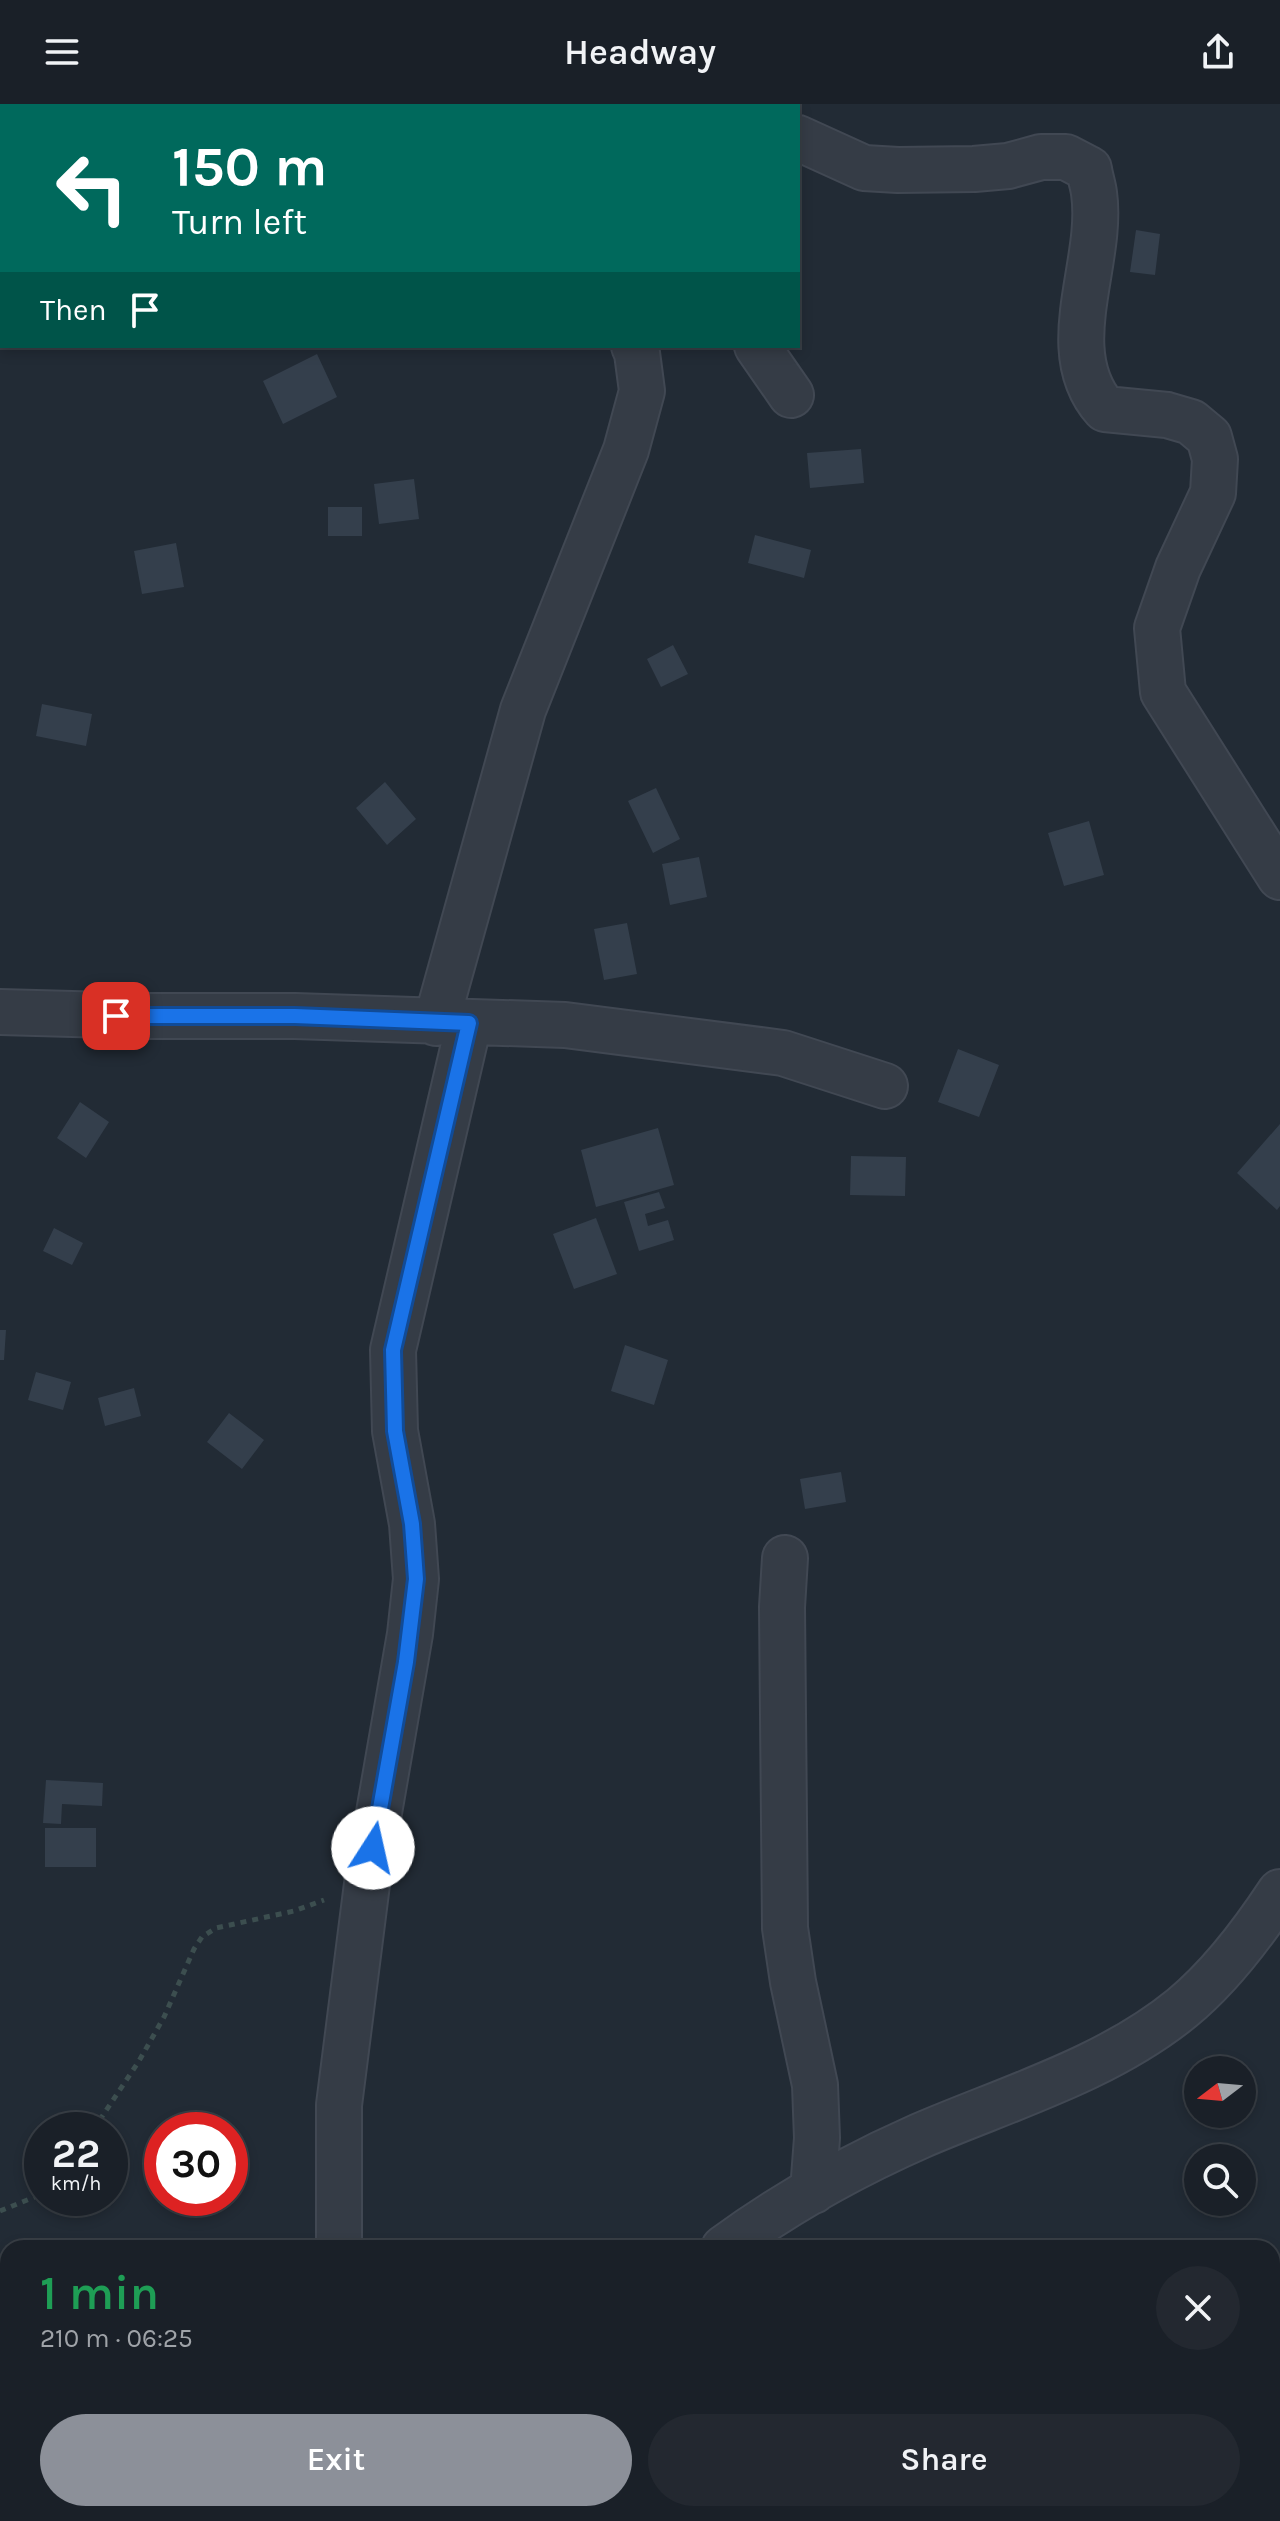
<!DOCTYPE html>
<html lang="en">
<head>
<meta charset="utf-8">
<style>
  body { margin:0; font-family:Karla,sans-serif; background:#232830; color:#f1f3f6; height:100vh; display:flex; flex-direction:column; font-size:30px; white-space:nowrap }
  * { box-sizing:border-box; margin:0 }
  p { font-size:26px; color:#9fa3a8 }
  .icon { flex:none; width:44px; height:44px; fill:none; stroke:currentColor; stroke-width:2; stroke-linecap:round; stroke-linejoin:round }
  .map { position:relative; flex:1; overflow:hidden }
  .details { position:absolute; left:0px; top:2136px; width:1280px; height:282px; display:flex; flex-direction:column; background:#1a2028; border-radius:24px 24px 0 0; box-shadow:0 4px 12px #0003,0 0 0 2px #383e45 }
  .details>* { flex:none }
  .guide { position:absolute; left:0px; top:0px; width:800px; height:244px; box-shadow:0 4px 12px #0003,0 0 0 2px #383e45; background:#00695c; color:#fff; overflow:hidden }
  .needle { width:52px; rotate:254deg }
  .controls { position:absolute; left:1184px; top:1952px; display:grid; gap:16px }
  .controls a { display:grid; place-items:center; width:72px; height:72px; border-radius:50%; background:#1a2028; box-shadow:0 4px 12px #0003,0 0 0 2px #383e45; font-size:40px }
  .speed { position:absolute; left:24px; top:2008px; display:flex; gap:16px; font-size:40px; font-weight:700; text-align:center }
  .speed>* { display:grid; place-content:center; width:104px; height:104px; border-radius:50%; background:#1a2028; box-shadow:0 4px 12px #0003,0 0 0 2px #383e45; line-height:1 }
  .speed small { font-size:20px; font-weight:400 }
  .speed .limit { border:12px solid #d22; background:#fff; color:#111 }
  .pin { position:absolute; display:grid; place-items:center; width:68px; height:68px; color:#fff; margin:-34px; border-radius:16px; box-shadow:0 4px 12px #0006 }
  .me { position:absolute; width:88px; margin:-44px; rotate:10deg; stroke-linejoin:round; filter:drop-shadow(0 0 6px #0008) }
  .turn { display:flex; align-items:center; gap:28px; height:168px; padding:0 40px; font-size:36px }
  .turn .icon { width:104px; height:104px; stroke-width:2.5 }
  .turn b { display:block; font-size:56px; line-height:68px }
  .then { display:flex; align-items:center; height:76px; padding:0 40px; background:#0003; gap:16px; font-size:30px }
  .round { display:grid; place-items:center; flex:none; width:84px; height:84px; border-radius:42px; background:#232830 }
  .summary { display:flex; align-items:center; justify-content:space-between; height:136px; padding:0 40px }
  h1 { font-size:48px; font-weight:600; line-height:60px; color:#1e9e55 }
  .button { display:flex; gap:16px; margin-top:auto; padding:16px 40px }
  .button a { flex:1; height:92px; border-radius:48px; background:#8c9099; color:#fff; font-size:32px; font-weight:600; line-height:92px; text-align:center }
  .button a+a { background:#232830; color:#f1f3f6 }
  header { display:flex; justify-content:space-between; align-items:center; height:104px; padding:0 40px; background:#1a2028; font-size:36px; font-weight:600 }
  .map>svg:first-child { display:block }
  .building { fill:#343f4c }
  .lines { fill:none; stroke-linecap:round; stroke-linejoin:round }
  .minor-casing { stroke:#414853; stroke-width:48 }
  .path { stroke:#3c4e4f; stroke-width:5; stroke-dasharray:6 6; stroke-linecap:butt }
  .minor { stroke:#353c46; stroke-width:44 }
  .route-casing { stroke:#114b97; stroke-width:20 }
  .route { stroke:#1a73e8; stroke-width:14 }
</style>
</head>
<body>
<header><svg class="icon" aria-label="menu" viewBox="0 0 24 24"><path d="M4 6h16M4 12h16M4 18h16"/></svg>Headway<svg class="icon" aria-label="share" viewBox="0 0 24 24"><path d="M12 15V3M7 8l5-5 5 5M5 13v7h14v-7"/></svg></header>
<div class="map">
<svg width="1280" height="2417" viewBox="0 0 1280 2417">
  <rect width="100%" height="100%" fill="#222b35"/>
  <path class="building" d="M1136,126L1160,130L1155,171L1130,168Z
    M317,250L337,293L283,320L263,277Z
    M861,345L864,379L810,384L807,349Z
    M414,375L419,415L379,420L374,380Z
    M328,403H362V432H328Z
    M755,431L811,446L804,474L748,459Z
    M176,439L184,483L142,490L134,447Z
    M673,541L688,570L661,583L647,555Z
    M42,600L92,610L86,642L36,632Z
    M385,678L416,715L387,741L356,704Z
    M656,684L680,735L653,749L628,697Z
    M1089,717L1104,771L1064,782L1048,729Z
    M699,753L707,793L670,801L662,760Z
    M627,819L637,870L604,876L594,825Z
    M958,945L999,961L979,1013L938,998Z
    M80,998L109,1018L86,1054L57,1034Z
    M1280,1020V1102L1277,1106L1237,1069Z
    M658,1024L674,1081L596,1103L581,1046Z
    M851,1052L906,1053L905,1092L850,1091Z
    M659,1088L665,1104L645,1110L648,1122L668,1116L674,1136L639,1147L624,1098Z
    M596,1114L617,1170L574,1185L553,1130Z
    M54,1124L83,1139L72,1161L43,1147Z
    M0,1226H6L4,1256H0Z
    M625,1241L668,1256L654,1301L611,1287Z
    M36,1268L71,1278L63,1306L28,1296Z
    M134,1284L141,1312L105,1322L98,1294Z
    M229,1309L264,1336L242,1365L207,1338Z
    M841,1368L846,1398L805,1405L800,1375Z
    M46,1676L103,1679L102,1702L62,1700L61,1720L43,1719Z
    M45,1724H96V1763H45Z"/>
  <g class="lines">
    <g class="minor-casing">
      <path id="minor" d="M454,0L455,2
        M675,0L676,2
        M743,0L746,2
        M798,34L864,64L898,66L974,65L1008,62L1041,53H1066L1089,65C1090,73 1093,81 1094,89C1104,159 1053,246 1105,305L1167,311L1191,318L1209,333L1215,355L1213,389L1178,464L1157,524L1163,588L1280,773
        M757,242L791,291
        M0,908L144,912H295L565,921L783,949L885,982
        M436,919L523,606L626,346L642,287L637,249L634,242
        M785,1454L782,1503L785,1824L793,1878L815,1981L817,2034L813,2087
        M339,2144V2001L368,1772L410,1530L416,1475L412,1420L395,1327L393,1246L469,919
        M724,2144C784,2100 852,2062 920,2032C1008,1994 1106,1966 1182,1904C1221,1872 1253,1829 1280,1788
        M307,2417L308,2410
        M393,2417L402,2410"/>
    </g>
    <path class="path" d="M93,2026L139,1957L164,1913L194,1845L202,1833L216,1824L294,1807L324,1796
      M0,2107L42,2090"/>
    <use href="#minor" class="minor"/>
  </g>
  <g class="lines">
    <g class="route-casing">
      <path id="route" d="M116,912H295L469,919L393,1246L395,1327L412,1420L416,1475L406,1558L373,1744"/>
    </g>
    <use href="#route" class="route"/>
  </g>
</svg>
<div class="controls">
<a><svg class="needle" viewBox="-14 -14 28 28"><path d="M0-13l5 13h-10z" fill="#e53935"/><path d="M0 13l5-13h-10z" fill="#9fa3a8"/></svg></a>
<a><svg class="icon" aria-label="search" viewBox="0 0 24 24"><circle cx="10" cy="10" r="6"/><path d="M15 15l6 6"/></svg></a>
</div>
<div class="speed"><div>22<small>km/h</small></div><div class="limit">30</div></div>
<div class="pin" style="left:116px;top:912px;background:#d93025"><svg class="icon" aria-label="arrive" viewBox="0 0 24 24"><path d="M6 21V4h12l-3 4 3 4H6"/></svg></div>
<svg class="me" style="left:373px;top:1744px" viewBox="-20 -20 40 40"><circle r="19" fill="#fff"/><path d="M0-13L10 11 0 6-10 11z" fill="#1a73e8"/></svg>
<div class="guide">
<div class="turn"><svg class="icon" aria-label="left" viewBox="0 0 24 24"><path d="M17 20v-9H6M10 6l-5 5 5 5"/></svg><div><b>150 m</b>Turn left</div></div>
<div class="then">Then<svg class="icon" aria-label="arrive" viewBox="0 0 24 24"><path d="M6 21V4h12l-3 4 3 4H6"/></svg></div>
</div>
<section class="details">
<div class="summary"><div><h1>1 min</h1><p>210 m · 06:25</p></div><a class="round"><svg class="icon" aria-label="close" viewBox="0 0 24 24"><path d="M6 6l12 12M18 6L6 18"/></svg></a></div>
<div class="button"><a>Exit</a><a>Share</a></div>
</section>
</div>
</body>
</html>
